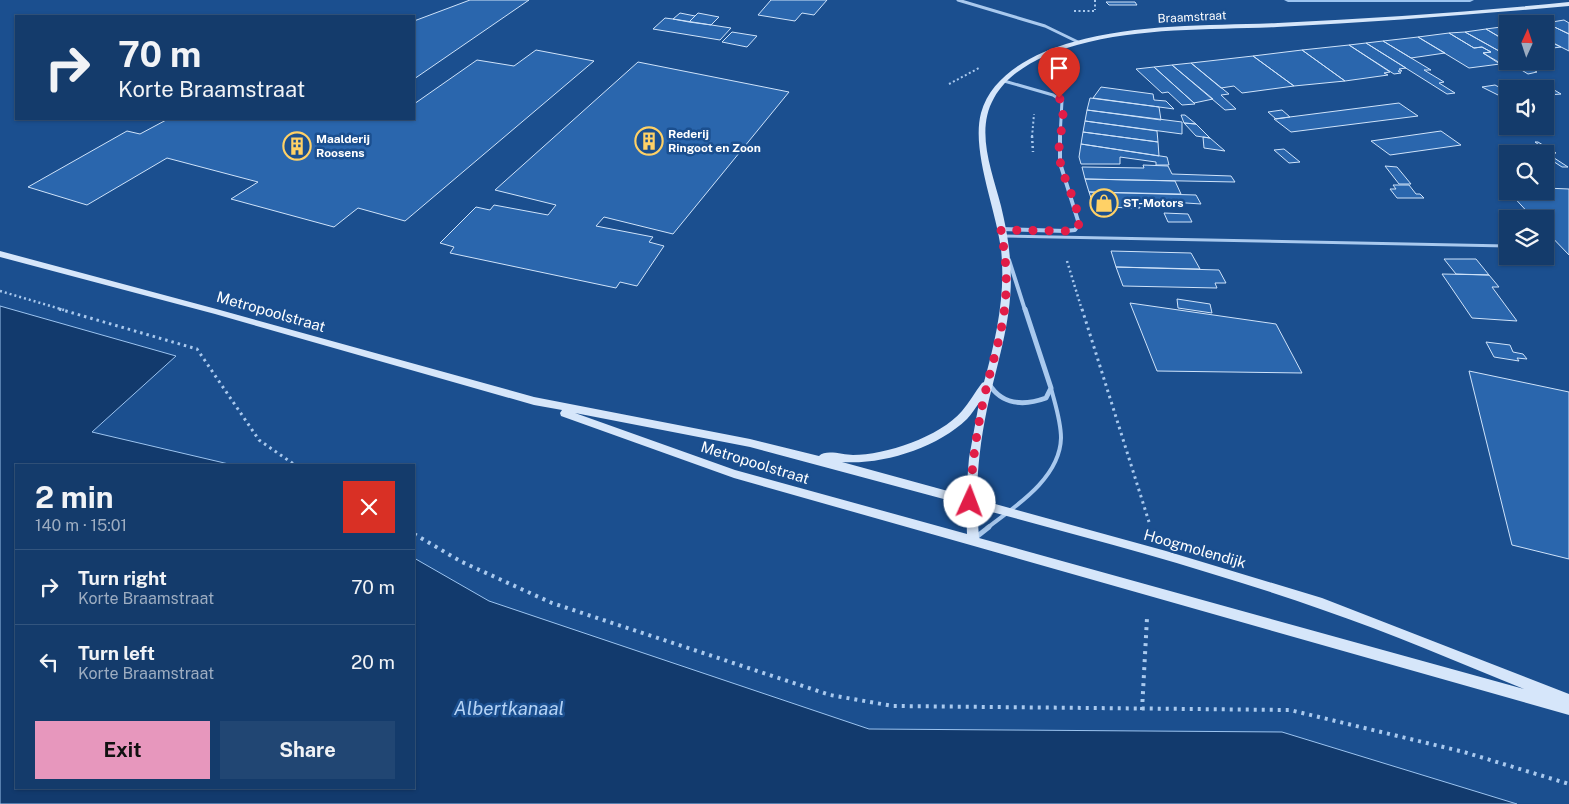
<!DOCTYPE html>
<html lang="en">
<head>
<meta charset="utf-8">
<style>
  body { margin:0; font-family:"Public Sans",sans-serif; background:#214673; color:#f1f3f6; height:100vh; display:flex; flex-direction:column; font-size:19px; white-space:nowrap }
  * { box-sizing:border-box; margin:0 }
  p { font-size:16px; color:#9dadc1 }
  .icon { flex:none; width:28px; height:28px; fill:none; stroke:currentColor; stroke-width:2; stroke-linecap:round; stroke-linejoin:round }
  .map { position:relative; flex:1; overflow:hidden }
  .drawer { position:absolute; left:15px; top:464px; width:400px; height:325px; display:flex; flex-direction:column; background:#143b6b; border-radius:0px; box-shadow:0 1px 4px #0004,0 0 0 1px #33557e }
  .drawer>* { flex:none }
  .hud { position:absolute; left:15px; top:15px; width:400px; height:105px; border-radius:0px; box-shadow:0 1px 4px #0004,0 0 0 1px #33557e; background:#143b6b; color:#f1f3f6; overflow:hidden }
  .needle { width:32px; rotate:3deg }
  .fabs { position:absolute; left:1499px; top:15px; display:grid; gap:10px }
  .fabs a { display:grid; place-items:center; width:55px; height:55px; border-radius:0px; background:#143b6b; box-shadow:0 1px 4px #0004,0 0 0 1px #33557e; font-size:25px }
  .pin { position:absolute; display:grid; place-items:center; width:42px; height:42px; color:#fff; margin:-51px -21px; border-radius:50% 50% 50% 0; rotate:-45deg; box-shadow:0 0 5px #0007 }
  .pin .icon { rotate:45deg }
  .me { position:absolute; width:55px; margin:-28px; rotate:2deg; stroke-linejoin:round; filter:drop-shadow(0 0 4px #0008) }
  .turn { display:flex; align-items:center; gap:18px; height:105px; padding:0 20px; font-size:22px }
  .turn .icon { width:65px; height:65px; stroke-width:2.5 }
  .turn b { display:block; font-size:35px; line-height:42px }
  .round { display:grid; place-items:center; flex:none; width:52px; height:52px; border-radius:0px; background:#214673 }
  .head { display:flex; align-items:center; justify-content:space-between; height:85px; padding:0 20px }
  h1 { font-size:30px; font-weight:700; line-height:38px }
  .action { display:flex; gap:10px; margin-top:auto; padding:10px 20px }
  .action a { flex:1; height:58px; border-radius:0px; background:#e797bd; color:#111; font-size:20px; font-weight:700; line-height:58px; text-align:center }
  .action a+a { background:#214673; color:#f1f3f6 }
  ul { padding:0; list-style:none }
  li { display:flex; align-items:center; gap:15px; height:75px; padding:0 20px; border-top:1px solid #33557e }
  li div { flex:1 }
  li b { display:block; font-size:19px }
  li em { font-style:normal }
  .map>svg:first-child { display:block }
  .water { fill:#123a6d; stroke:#9cc4f0 }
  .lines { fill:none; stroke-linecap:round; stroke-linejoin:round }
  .stream { fill:#9cc4f0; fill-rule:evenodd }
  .building { fill:#2a66ad; stroke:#cfe3fa }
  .path-far3 { stroke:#a9c9ee; stroke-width:2; stroke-dasharray:2 2.5; stroke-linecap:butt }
  .path-far2 { stroke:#a9c9ee; stroke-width:2.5; stroke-dasharray:2 3; stroke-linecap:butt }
  .path-far1 { stroke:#a9c9ee; stroke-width:3; stroke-dasharray:2.5 4; stroke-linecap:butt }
  .path { stroke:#a9c9ee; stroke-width:4; stroke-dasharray:3 5; stroke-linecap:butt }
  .lane-far2 { stroke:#a9c9ee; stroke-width:3 }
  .lane-far1 { stroke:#a9c9ee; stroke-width:4 }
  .lane { stroke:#a9c9ee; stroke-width:5 }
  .street-far2 { stroke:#a9c9ee; stroke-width:3 }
  .street-far1 { stroke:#a9c9ee; stroke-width:4 }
  .street { stroke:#a9c9ee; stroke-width:5 }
  .secondary { fill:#d6e6fa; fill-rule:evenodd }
  .route { stroke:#e11d48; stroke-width:9; stroke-dasharray:0 16.2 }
  .labels { text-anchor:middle; stroke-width:5; stroke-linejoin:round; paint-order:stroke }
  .far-street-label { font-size:12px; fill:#fff; stroke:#1b4f8f }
  .far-poi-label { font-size:12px; font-weight:bold; fill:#fff; stroke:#1b4f8f; text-anchor:start }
  .street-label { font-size:15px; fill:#fff; stroke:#1b4f8f }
  .near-water-label { font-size:19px; font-style:italic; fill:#b5d3f5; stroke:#1b4f8f }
</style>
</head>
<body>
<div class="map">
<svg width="1569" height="804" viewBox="0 0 1569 804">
  <rect width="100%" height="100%" fill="#1b4f8f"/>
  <path class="water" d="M0,306L176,356L92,432L233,465H16V788H414V558L489,601L869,729L1282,732L1517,804H0Z"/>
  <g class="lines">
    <path class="stream" d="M1284,0H1474L1470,2H1288Z"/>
  </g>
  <path class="building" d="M470,0H529L414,79V21Z
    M771,0H827L814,15L802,13L795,21L758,15Z
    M1106,2H1135L1137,5H1109Z
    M680,13L695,16L689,22L673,19Z
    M698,13L719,17L711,25L689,22Z
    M665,18L673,19L731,28L720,40L653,29Z
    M1564,20L1569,23V34L1546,23Z
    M1546,23L1569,34V51L1545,39V24H1535Z
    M1501,27L1508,31V42L1486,29Z
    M1486,29L1508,42V56L1465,32Z
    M732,32L757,36L747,47L722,42Z
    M1465,32L1508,56V61H1517L1537,72L1528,74L1510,63L1502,64L1483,53L1491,52L1482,47L1474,48L1449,33Z
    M1449,33L1474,48L1482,47L1491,52L1483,53L1500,64L1469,68L1418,37Z
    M1418,37L1445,53L1411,58L1383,41Z
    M1545,39L1561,47L1545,49Z
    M1383,41L1431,70H1424L1444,82L1439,83L1455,93L1447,94L1366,43Z
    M1366,43L1406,68L1399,69L1402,71H1398L1401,73L1394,74L1349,45Z
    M1349,45L1390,72L1384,73L1388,75L1345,81L1302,50Z
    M536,50L594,61L405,221L358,208L334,227L231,199L258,182L167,158L87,205L28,187L127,131L140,134L168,119H414V104L477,60L514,66Z
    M1302,50L1345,81L1294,86L1253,56Z
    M1253,56L1294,86L1242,93L1234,86L1221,88L1191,63Z
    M638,62L789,92L673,234L604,217L596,226L653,237L649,242L664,246L637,286L620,282L616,288L450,253L454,247L440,243L476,207L490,210L494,205L548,215L556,205L495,190Z
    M1191,63L1229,94L1221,95L1236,109L1225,110L1172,65Z
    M1172,65L1213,99L1194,103L1154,67Z
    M1154,67L1194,103L1195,104L1182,105L1168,92L1162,93L1136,69Z
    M1539,81L1561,94L1549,95L1545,93V89H1539L1528,82Z
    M1495,85L1508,92V100L1482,87Z
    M1101,87L1153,94L1154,100L1166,101L1174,109L1093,98Z
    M1090,98L1159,107L1161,120L1087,110Z
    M1399,103L1418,116L1291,132L1274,119Z
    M1087,110L1182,122V134L1085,121Z
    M1282,110L1290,117L1276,119L1268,112Z
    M1181,115H1185L1196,124L1184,123Z
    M1085,121L1157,131L1158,142L1083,132Z
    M1184,123L1196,124L1210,138L1196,136Z
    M1441,131L1461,145L1390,155L1371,141Z
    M1083,132L1158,142L1159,156L1081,144Z
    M1203,137L1210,138L1225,151L1204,148Z
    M1535,142H1538L1556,153L1548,154L1568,167H1562L1545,156V154H1541L1533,149L1542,147Z
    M1081,144L1167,157L1169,165H1156V162L1120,157V164H1081L1079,157Z
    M1284,149L1300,162L1289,163L1274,150Z
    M1143,165L1168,166L1172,174L1231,176L1235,182L1085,179L1082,167L1144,168Z
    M1385,166L1397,167L1411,184H1399Z
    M1085,179L1175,181L1181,194L1089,192Z
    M1393,185H1409L1416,194H1420L1424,198H1397L1390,189H1396Z
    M1545,188L1569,189V255L1545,230V219H1534L1508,191H1545Z
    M1089,192L1196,195L1201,204L1157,201L1158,203L1137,202L1140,208L1094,207Z
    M1164,213L1188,214L1192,222H1168Z
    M1111,251L1191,253L1200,269L1116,267Z
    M1444,259H1476L1489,275L1456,274Z
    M1116,267L1219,270L1226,283H1215L1217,288L1123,286Z
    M1442,274L1489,275L1499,287H1492L1517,321L1472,318Z
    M1177,299L1210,304L1212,313L1178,308Z
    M1130,303L1276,324L1302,373L1157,371Z
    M1486,342L1510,345L1513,352L1523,354L1527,359L1517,358L1519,361L1494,357Z
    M1469,371L1569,392V559L1512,545Z"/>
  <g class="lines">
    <path class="path-far3" d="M1095,0V10
      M1074,11H1095
      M949,84L979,68
      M1032,137L1034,114"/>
    <path class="path-far2" d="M1032,136L1033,152
      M1067,261L1082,310
      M0,291L64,310"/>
    <path class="path-far1" d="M59,309L197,349L259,440L295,465
      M1082,309L1149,522"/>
    <path class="path" d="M414,534L462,562L552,603L830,695L893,706L1290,710L1464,752L1569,784
      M1142,710L1147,618"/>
    <path class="lane-far2" d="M1004,236L1507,246"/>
    <path class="lane-far1" d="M987,528C1016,506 1060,478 1061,438C1061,421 1055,404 1051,388"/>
    <path class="lane" d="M975,538L989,527"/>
    <path class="street-far2" d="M958,0L1045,26L1078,42
      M1004,81L1053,95L1062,101L1060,137"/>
    <path class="street-far1" d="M1001,229L1065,231L1075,230L1079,224L1060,163V136
      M1009,260L1025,310"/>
    <path class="street" d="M989,384C1002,405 1024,406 1046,398L1051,388L1025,309"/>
    <path class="secondary" d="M1569,2V6C1472,15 1375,22 1277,27C1211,30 1142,27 1077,45C1047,53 1010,69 994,98C975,131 992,171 1001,206C1005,223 1009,242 1010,260C1015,312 998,359 987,409C981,438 977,469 977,499L1166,551L1322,598L1569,694V715L734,478L561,416L560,413L562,410L534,405L215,314L0,257V251L220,310L534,397L750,439L819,456C826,449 843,455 853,455C885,455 940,437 962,411C969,403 975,392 982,383L984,382C996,339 1006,294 1001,249C996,209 971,151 981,113C992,73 1037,52 1073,42C1140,23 1210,26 1278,23C1375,18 1472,12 1569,2ZM979,403L969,458L966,496L842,462C883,465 937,448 967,419C972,414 975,408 979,403ZM575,413L750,447L966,505L967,534L735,470ZM977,508C1093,539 1210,570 1323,610C1391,633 1457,662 1524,689L979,538Z"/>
  </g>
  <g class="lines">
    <path class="route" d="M970,502C972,461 978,420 988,381C996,350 1006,319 1006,287C1007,267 1004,249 1001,230L1065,231L1075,230L1079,224C1078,199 1059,176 1059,150C1059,137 1068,106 1059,98"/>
  </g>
  <defs>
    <g id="building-ring" transform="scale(1.4375)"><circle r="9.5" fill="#1b4f8f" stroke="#ffd166" stroke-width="1.5"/><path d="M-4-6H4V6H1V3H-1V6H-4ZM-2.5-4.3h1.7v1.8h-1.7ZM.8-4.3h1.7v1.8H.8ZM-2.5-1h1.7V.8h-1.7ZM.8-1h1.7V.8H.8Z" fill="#ffd166"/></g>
    <g id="shop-ring" transform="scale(1.4375)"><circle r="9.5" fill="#1b4f8f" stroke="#ffd166" stroke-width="1.5"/><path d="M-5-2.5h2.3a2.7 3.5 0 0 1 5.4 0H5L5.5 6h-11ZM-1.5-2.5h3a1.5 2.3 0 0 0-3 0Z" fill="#ffd166"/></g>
  </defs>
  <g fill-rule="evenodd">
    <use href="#building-ring" x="649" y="141"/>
    <use href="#building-ring" x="297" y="146"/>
    <use href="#shop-ring" x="1104" y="203"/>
  </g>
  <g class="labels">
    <g class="far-street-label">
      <text transform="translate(1192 17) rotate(-3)" y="4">Braamstraat</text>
    </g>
    <g class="far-poi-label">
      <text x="668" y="138">Rederij<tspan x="668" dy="14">Ringoot en Zoon</tspan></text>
      <text x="316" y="143">Maalderij<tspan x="316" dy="14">Roosens</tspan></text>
      <text x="1123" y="207">ST-Motors</text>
    </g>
    <g class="street-label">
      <text transform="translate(271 312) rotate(16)" y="5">Metropoolstraat</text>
      <text transform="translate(755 463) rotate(17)" y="5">Metropoolstraat</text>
      <text transform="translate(1195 549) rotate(16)" y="5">Hoogmolendijk</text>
    </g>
    <g class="near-water-label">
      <text x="509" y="715">Albertkanaal</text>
    </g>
  </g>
</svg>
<div class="fabs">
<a><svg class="needle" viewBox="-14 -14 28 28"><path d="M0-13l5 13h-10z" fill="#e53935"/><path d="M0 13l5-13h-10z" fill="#9dadc1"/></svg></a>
<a><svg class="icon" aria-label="sound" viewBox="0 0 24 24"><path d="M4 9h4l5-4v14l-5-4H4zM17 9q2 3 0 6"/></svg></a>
<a><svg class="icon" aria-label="search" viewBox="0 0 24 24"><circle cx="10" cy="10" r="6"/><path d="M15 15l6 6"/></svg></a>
<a><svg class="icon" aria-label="layers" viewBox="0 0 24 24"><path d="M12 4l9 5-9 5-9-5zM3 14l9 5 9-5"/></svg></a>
</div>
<div class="pin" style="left:1059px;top:98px;background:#d93025"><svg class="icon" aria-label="arrive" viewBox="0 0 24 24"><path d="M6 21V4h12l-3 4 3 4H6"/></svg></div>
<svg class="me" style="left:970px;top:502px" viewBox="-20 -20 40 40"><circle r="19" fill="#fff"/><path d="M0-13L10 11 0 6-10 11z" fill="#e11d48"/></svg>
<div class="hud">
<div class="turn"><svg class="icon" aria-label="right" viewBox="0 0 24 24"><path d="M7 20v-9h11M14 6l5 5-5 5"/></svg><div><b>70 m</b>Korte Braamstraat</div></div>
</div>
<section class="drawer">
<div class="head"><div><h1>2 min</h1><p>140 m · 15:01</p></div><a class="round" style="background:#d93025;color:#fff"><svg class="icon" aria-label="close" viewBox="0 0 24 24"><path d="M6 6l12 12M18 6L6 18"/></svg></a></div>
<ul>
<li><svg class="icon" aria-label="right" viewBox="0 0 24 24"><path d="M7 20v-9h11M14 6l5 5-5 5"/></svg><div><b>Turn right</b><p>Korte Braamstraat</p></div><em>70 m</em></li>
<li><svg class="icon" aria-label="left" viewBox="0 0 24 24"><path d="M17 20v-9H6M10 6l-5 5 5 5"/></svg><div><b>Turn left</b><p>Korte Braamstraat</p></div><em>20 m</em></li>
</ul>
<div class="action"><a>Exit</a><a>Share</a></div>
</section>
</div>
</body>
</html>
